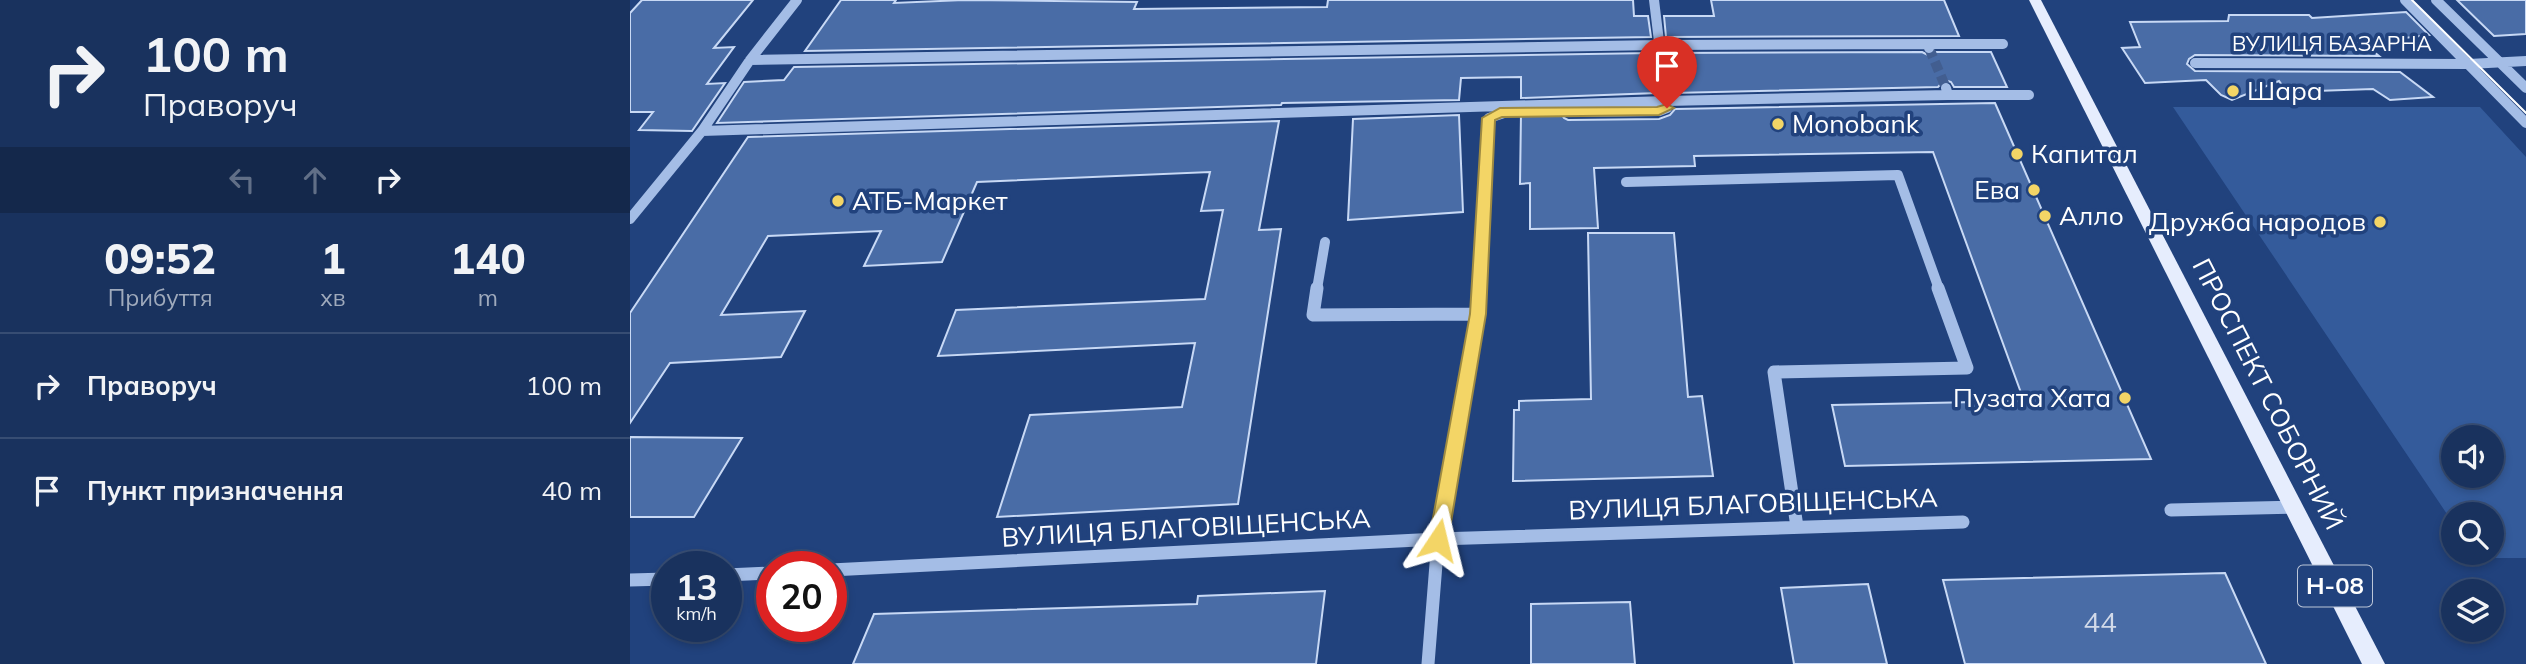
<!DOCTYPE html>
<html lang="uk">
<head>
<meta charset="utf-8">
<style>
  body { margin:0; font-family:Mulish,sans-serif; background:#223a64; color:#f1f3f6; height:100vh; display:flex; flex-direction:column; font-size:26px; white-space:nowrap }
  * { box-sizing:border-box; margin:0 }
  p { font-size:23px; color:#9faabc }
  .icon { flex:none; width:38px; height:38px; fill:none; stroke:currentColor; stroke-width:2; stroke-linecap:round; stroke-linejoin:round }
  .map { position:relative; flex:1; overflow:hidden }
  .drawer { display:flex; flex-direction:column; background:#19325e; width:630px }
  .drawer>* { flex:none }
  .guide { background:#19325e; color:#f1f3f6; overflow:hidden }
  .controls { position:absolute; left:1811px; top:425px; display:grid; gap:14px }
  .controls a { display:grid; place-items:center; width:63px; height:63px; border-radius:50%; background:#19325e; box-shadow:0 4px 10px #0003,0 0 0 2px #374d73; font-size:35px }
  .speed { position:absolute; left:21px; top:551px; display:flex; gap:14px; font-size:35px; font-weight:700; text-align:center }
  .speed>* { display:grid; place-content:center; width:91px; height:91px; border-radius:50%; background:#19325e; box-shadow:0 4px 10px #0003,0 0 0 2px #374d73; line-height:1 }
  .speed small { font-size:18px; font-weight:400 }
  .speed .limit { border:10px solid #d22; background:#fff; color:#111 }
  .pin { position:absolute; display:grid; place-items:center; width:60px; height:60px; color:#fff; margin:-72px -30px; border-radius:50% 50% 50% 0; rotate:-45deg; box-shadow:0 0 7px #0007 }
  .pin .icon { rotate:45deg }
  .me { position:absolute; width:77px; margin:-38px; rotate:10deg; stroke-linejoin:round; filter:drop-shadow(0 0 5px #0008) }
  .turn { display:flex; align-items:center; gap:24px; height:147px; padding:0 28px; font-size:32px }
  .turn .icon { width:91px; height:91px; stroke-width:2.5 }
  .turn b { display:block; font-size:49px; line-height:60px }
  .lanes { display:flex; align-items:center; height:66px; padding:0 28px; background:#0003; justify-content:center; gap:35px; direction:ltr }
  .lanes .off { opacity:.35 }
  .eta { display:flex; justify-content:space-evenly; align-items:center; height:119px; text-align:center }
  .eta b { font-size:42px; font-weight:800; line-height:49px }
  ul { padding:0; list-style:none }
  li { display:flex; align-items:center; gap:21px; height:105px; padding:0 28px; border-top:2px solid #374d73 }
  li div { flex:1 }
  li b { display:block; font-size:26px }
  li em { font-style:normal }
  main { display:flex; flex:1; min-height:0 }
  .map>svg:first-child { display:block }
  .green { fill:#345b9b; fill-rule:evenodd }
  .building { fill:#496ca6; stroke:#c8d9f5; stroke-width:2 }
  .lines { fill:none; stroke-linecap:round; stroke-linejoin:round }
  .minor-tunnel { stroke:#425e90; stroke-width:10; stroke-dasharray:10 5; stroke-linecap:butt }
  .minor-far1 { stroke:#a4bde6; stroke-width:10 }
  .minor { stroke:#a4bde6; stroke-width:13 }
  .major { fill:#e6edfd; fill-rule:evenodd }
  .tram { stroke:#fff; stroke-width:2 }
  .route { fill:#f3d566; stroke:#9e8a42; stroke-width:2 }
  .poi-dot { fill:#f3d566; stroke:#21427d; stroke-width:2.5 }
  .labels { text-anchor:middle; stroke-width:7; stroke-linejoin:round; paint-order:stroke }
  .far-street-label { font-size:21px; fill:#fff; stroke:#21427d }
  .shield { fill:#21427d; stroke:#bcc6d8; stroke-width:2 }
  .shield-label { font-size:24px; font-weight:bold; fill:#fff }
  .poi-label { font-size:26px; fill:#fff; stroke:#21427d; text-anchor:start }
  .street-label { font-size:26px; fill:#fff; stroke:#21427d }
  .near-number-label { font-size:28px; fill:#d2dae9 }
</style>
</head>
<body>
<main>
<section class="drawer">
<div class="guide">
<div class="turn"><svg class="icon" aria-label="right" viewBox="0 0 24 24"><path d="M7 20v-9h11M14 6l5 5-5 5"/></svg><div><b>100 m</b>Праворуч</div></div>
<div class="lanes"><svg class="icon off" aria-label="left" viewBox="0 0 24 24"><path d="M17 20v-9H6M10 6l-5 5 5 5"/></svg><svg class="icon off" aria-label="ahead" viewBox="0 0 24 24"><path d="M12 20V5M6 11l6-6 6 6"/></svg><svg class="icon" aria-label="right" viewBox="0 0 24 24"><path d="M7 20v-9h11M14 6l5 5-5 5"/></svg></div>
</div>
<div class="eta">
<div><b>09:52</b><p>Прибуття</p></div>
<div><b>1</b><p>хв</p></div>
<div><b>140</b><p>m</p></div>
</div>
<ul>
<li><svg class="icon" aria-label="right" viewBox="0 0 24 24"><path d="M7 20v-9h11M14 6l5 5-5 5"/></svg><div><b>Праворуч</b></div><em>100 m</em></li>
<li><svg class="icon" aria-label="arrive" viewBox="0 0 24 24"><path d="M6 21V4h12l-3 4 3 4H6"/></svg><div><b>Пункт призначення</b></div><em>40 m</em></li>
</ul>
</section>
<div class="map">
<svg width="1896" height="664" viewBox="0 0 1896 664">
  <rect width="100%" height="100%" fill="#21427d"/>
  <path class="green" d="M1850,107L1896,157V558H1847L1844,553H1862V514H1824L1823,523L1543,107ZM1824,438H1862V476H1824Z"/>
  <path class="building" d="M12,0H123L84,48L104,47L77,84L95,83L62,131L9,130L23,112H0V13Z
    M211,0H266L264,3L334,0L507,2L504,9L697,7L698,0H1003L1004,16H1018L1021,37L175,51Z
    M1081,0H1314L1329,36L1036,37L1034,16H1084Z
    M1827,0H1896V34L1864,36Z
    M1776,12L1799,35L1733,43L1749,56L1565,55L1559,59L1557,64L1565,71L1770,72L1803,97L1760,100L1743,89L1657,92L1649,81L1602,100L1591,95L1576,80L1515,83L1492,48L1510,47L1500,22L1598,21L1599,15H1679L1682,18Z
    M1292,52L1300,56L1306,52H1361L1377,87H1324L1321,82L1315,80L1308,87L1043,93L1038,53Z
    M1022,53L1027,93L891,98V77L831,78L829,100L652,103L651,105L87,123L114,82L154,80L164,67Z
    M1365,103L1521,459L1215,466L1202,405L1394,401L1303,152L1064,156L1065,166L964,168L968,228L900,229V183L890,184L891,113L930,112L934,118L938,120L1029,119L1040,115L1045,109Z
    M829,115L833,212L718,220L723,119Z
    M649,121L629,230L651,229L608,504L367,517L400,415L552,407L565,343L308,356L326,310L575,299L593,210L571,211L580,172L347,182L312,262L234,266L251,231L138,236L91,315L175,311L151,357L40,363L0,423V313L118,137Z
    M958,233H1044L1058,397L1072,396L1083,476L883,481L884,410H889V401L961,399Z
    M0,437L112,438L64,517H0Z
    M1595,573L1636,664H1335L1313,580Z
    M1238,584L1257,664H1164L1151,588Z
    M695,591L686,664H223L244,614L567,604L568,596Z
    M1000,602L1005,664H901V604Z"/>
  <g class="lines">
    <path class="minor-tunnel" d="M1299,48L1316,88"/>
    <path class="minor-far1" d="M1775,0L1896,123
      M1806,0L1896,88
      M1298,44H1373
      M120,60L1030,45L1298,44L1299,48
      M1565,63L1839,64L1896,61
      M1318,95H1399
      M938,112L1029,111L1037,108L1024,0
      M72,131L1036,101L1318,95L1316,88
      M996,182L1268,175L1309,289
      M0,219L72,131L120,60L167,0
      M687,289L695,242
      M849,289L859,118L877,112"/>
    <path class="minor" d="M687,288L683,315L848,314
      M1541,510L1665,507
      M1167,527L1144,372L1337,368L1308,288
      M201,570L808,539L1333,522
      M96,575L142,573
      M0,580L37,579
      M798,664L808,539L848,314L849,288"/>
    <path class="major" d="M1399,0H1411L1755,664H1732Z"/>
    <path class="tram" d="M1782,0L1896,113"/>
  </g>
  <path class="route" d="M1037,104L1044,108L1029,115L872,117L865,120L856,314L818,540L815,545L808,548L802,545L799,540L840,314L852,118L870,108L1027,107Z"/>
  <g class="poi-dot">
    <circle cx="1603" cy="91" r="7"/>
    <circle cx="1148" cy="124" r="7"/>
    <circle cx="1387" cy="154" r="7"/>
    <circle cx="1404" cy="190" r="7"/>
    <circle cx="208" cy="201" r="7"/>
    <circle cx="1415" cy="216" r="7"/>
    <circle cx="1750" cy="222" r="7"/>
    <circle cx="1495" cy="398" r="7"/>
  </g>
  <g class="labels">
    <g class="far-street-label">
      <text x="1702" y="51">ВУЛИЦЯ БАЗАРНА</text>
    </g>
    <rect class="shield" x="1668" y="565.5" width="74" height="41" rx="5"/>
    <g class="shield-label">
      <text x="1705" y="594">Н-08</text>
    </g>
    <g class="poi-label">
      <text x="1617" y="100">Шара</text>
      <text x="1162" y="133">Monobank</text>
      <text x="1401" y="163">Капитал</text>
      <text x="1390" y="199" text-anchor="end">Ева</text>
      <text x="222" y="210">АТБ-Маркет</text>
      <text x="1429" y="225">Алло</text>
      <text x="1736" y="231" text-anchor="end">Дружба народов</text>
      <text x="1481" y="407" text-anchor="end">Пузата Хата</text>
    </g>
    <g class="street-label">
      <text transform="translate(1638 394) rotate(63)" y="9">ПРОСПЕКТ СОБОРНИЙ</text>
      <text transform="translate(1123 504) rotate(-2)" y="9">ВУЛИЦЯ БЛАГОВІЩЕНСЬКА</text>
      <text transform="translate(556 528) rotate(-3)" y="9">ВУЛИЦЯ БЛАГОВІЩЕНСЬКА</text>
    </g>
    <g class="near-number-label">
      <text x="1470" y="632">44</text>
    </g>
  </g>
</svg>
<div class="controls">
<a><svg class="icon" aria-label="sound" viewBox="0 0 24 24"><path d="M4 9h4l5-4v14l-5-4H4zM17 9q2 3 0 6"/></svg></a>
<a><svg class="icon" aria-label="search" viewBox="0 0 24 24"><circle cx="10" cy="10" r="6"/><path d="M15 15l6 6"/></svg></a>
<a><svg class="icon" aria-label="layers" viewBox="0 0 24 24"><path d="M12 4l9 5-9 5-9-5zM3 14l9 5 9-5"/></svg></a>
</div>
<div class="speed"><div>13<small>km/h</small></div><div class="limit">20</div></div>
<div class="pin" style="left:1037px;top:108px;background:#d93025"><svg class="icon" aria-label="arrive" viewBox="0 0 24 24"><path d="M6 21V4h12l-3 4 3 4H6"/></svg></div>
<svg class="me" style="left:808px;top:540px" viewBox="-20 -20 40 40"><path d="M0-17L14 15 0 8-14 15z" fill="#f3d566" stroke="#fff" stroke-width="4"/></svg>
</div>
</main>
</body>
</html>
